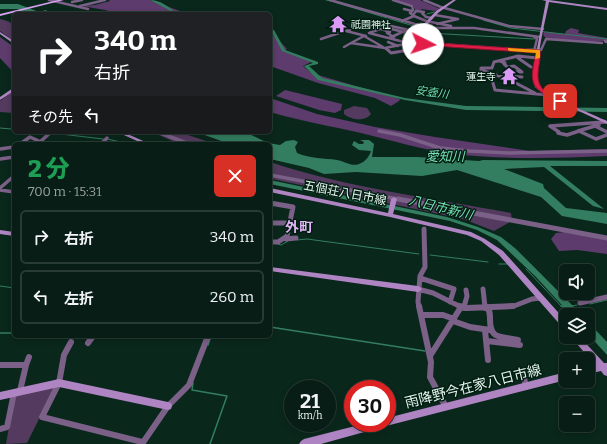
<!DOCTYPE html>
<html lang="ja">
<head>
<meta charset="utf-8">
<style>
  body { margin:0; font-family:Bitter,"Noto Sans JP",serif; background:#11261e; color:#f1f3f6; height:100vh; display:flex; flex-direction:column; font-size:15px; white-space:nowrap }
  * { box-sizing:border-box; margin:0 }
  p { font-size:13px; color:#98a2a0 }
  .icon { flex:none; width:22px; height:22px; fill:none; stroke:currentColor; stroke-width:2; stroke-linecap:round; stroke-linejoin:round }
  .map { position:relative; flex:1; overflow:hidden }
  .drawer { position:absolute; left:12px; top:142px; width:260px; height:196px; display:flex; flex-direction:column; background:#081d15; border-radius:6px; box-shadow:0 2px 6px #0003,0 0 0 1px #293b34 }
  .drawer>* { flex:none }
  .banner { position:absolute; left:12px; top:12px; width:260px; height:122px; border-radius:6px; box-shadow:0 2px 6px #0003,0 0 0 1px #293b34; background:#202124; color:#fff; overflow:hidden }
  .fabs { position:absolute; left:559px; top:264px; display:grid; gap:8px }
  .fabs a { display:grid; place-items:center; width:36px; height:36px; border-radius:6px; background:#081d15; box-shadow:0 2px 6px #0003,0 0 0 1px #293b34; font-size:20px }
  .speed { position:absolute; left:284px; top:380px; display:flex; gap:8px; font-size:20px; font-weight:700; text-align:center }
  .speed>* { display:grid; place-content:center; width:52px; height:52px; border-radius:50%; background:#081d15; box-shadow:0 2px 6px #0003,0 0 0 1px #293b34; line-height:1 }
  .speed small { font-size:10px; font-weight:400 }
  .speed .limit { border:6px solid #d22; background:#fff; color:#111 }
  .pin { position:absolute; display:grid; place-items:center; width:34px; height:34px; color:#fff; margin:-17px; border-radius:8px; box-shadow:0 2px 6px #0006 }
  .me { position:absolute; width:44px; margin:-22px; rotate:94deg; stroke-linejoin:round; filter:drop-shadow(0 0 3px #0008) }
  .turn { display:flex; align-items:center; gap:14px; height:84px; padding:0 16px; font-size:18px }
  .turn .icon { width:52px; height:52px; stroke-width:2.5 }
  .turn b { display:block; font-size:28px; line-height:34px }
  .then { display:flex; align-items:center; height:38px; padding:0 16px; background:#0003; gap:8px; font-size:15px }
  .round { display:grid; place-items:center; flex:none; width:42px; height:42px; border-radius:6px; background:#11261e }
  .head { display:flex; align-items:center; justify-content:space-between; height:68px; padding:0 16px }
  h1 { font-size:24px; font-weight:800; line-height:30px; color:#1e9e55 }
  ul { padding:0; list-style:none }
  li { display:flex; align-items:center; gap:12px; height:54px; margin:0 8px 6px; padding:0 8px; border:2px solid #293b34; border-radius:6px }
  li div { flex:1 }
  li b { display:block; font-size:15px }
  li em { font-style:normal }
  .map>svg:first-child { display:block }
  .green { fill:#533a5e }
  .forest { fill:#5d3b6c }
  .water { fill:#337e60 }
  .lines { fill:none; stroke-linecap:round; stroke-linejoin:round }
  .stream-far1 { stroke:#337e60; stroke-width:1 }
  .stream { stroke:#337e60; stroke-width:1.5 }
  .river { fill:#337e60; fill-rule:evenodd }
  .street-far4 { stroke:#7b6087; stroke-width:2.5 }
  .street-far3 { stroke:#7b6087; stroke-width:3 }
  .street-far2 { stroke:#7b6087; stroke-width:3.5 }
  .street-far1 { stroke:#7b6087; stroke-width:5 }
  .street { stroke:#7b6087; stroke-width:6 }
  .secondary { fill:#af84c2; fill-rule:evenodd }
  .primary { fill:#d79fef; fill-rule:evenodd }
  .route { fill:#e11d48; stroke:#92132f }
  .slow { fill:#f59e0b }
  .labels { text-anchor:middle; stroke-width:3; stroke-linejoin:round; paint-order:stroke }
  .far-poi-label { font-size:10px; fill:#e3f4eb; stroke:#021e13; text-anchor:start }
  .far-water-label { font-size:11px; font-style:italic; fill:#75dfb2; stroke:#021e13 }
  .street-label { font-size:12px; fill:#e3f4eb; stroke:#021e13 }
  .water-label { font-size:13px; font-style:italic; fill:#75dfb2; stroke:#021e13 }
  .quarter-label { font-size:14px; font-weight:bold; fill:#e2b5f6; stroke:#021e13 }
  .near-street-label { font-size:14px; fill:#e3f4eb; stroke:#021e13 }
</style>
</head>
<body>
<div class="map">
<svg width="607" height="444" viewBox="0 0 607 444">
  <rect width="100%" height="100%" fill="#0a271c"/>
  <path class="green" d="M0,19C16,23 14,25 14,41L0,31Z
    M14,90V113L0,112V101Z
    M354,106L367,108L371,114C365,122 351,120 344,114V110Z
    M152,132H179L215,144H179Z
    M270,162C348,188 431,198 511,213L512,221L494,231L463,219L272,179L270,178Z
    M56,385L27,443L6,444L15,393Z"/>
  <path class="forest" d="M109,0H150L188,14H119L105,10L82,6L95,5L110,1Z
    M395,0H420L440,9L435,11L421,9L422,11L415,10L413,5Z
    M571,28L579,30L578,33L607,38V41L585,42L546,38L543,35L544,32L565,34L566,31Z
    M270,31L287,49L285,50L311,62L303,66L311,73L400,99L399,101L391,106L375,98L318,83L270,66Z
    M0,37L14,47V73L0,58Z
    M285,90L342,104L341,110L335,113L319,110L276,96Z
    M270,98L317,114L375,127L435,137L530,151L607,149V156C557,158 506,160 456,154C423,150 393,141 361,133C331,126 300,121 270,112Z
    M565,232L607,240V254L577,250L559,251L551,239L556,233Z"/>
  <path class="water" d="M0,4H18L39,12L46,10L48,12L46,13H48L24,14L19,9H0Z
    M196,132H245L268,143L280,145L286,141L294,140L298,142L295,147L297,153C311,159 324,158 337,160C344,161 352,167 359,164C365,162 369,157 371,151L359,150L352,145L354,141L359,144H363L364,142L360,140H369L374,144L372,157H417L479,161L483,160L607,161V166H550L604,209L593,206L544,167L504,169L543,184L544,188L566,208L607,213V224L562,216L541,197L457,170L422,176L356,172L324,174L309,168L270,159V144H230Z
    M270,180L447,217L478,227L501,237L516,249L582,315H571L536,277L497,240L477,230L450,221L270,184Z
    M588,322L607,342V355L588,334Z"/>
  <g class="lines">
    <path class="stream-far1" d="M326,0L331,1
      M334,2L417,27
      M427,14L434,12
      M483,20L511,28L607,39
      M424,29L427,30L428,33L534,39
      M0,128L11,129
      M43,132H47
      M52,133L103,139
      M107,139L130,144
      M297,240L307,239L419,254
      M278,244L281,245L288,241
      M430,255L488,262
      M499,264H507
      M526,269L562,307H565
      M0,286L14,288
      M590,304L607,300
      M572,306L577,305"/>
    <path class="stream" d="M561,306L565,307
      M270,327L425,351
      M0,333H14
      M208,345L211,336
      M193,383L192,390L227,396L210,444"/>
    <path class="river" d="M150,0C160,0 170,7 176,14H172L169,10Z
      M270,29L274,30L285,50L318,62V64L309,66L322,78L405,98L466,106L607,108V112L466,110L405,100L318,80L304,66L313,63L282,51L272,32L270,31Z"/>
    <path class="street-far4" d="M49,0L88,9
      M330,0L429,28H474L540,37
      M393,0L412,6L413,10L410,13L414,16L402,21
      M424,0L441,7L509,26L543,29
      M72,2L82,0
      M80,6L105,0
      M404,9L412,11
      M413,15L416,11L424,12L422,13L426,17L432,18
      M435,15L458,19L437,24
      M414,16L426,21L451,26
      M387,28L404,32
      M380,29L391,26L409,30
      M381,29L390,32L387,33L394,37
      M346,31L366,36H364L383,47
      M534,37L537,39L534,51
      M389,38L407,30L423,27
      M321,39L366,24L380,29L369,33L404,42L405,44L423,50V27
      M388,42L398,46
      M606,42L605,41H607
      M351,43L364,36
      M344,47L351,43L385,48L389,51
      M412,47L423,43L538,51L541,50L546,39L602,43
      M385,48L405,44
      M406,51L418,48"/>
    <path class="street-far3" d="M388,50L391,53L409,50
      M527,50H540
      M518,58L531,67
      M500,61L505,63L504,64L512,71L514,80
      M506,72H522L514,66L508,67
      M490,73L481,70V68H492L494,62L518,56L537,58
      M508,76L522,77
      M535,93L508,79L490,73L495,90L547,95
      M554,103L560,101"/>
    <path class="street-far2" d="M599,125L595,126L607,132
      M550,126L559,132L558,133L567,135L579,131L596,139L607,135
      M550,126L605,122
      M379,131L400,135L440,148L469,151L509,153L607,151
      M578,131L595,126
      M158,132L189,144
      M41,141L51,132
      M20,144L30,137L43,143L54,144
      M101,144L107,138
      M0,149L14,147
      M0,159L14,157
      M270,175L403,200
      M0,188L14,176
      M0,190L14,192"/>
    <path class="street-far1" d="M398,199L607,238
      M270,203L293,207L287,236L278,242H270
      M270,223H290
      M286,239L296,238
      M420,278L454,289L450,302
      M418,289L433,293L461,307
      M483,289L485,307
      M580,303L607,297
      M419,307L418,302L420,276L425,267L424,229
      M464,307L467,296L466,290
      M490,307L514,306L532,299L541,298"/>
    <path class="street" d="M419,306L431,362L430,377L446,407
      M459,306L467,308L513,306
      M485,306V308
      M487,307C490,311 490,314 490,319C490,340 500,336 518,340
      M464,308V306
      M421,315H443L454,319
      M453,321L470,327L490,330
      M485,330L488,360
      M487,341L520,345
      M71,342L64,355L59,383L42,417L142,442
      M88,343L93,336
      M430,356L461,307
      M0,365H26L20,391
      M26,365L29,357
      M526,387L523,373L530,368
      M0,429L7,427L14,393
      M142,444L168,406L189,385L208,336"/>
    <path class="secondary" d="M453,0H456L438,13L424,28H422V26L436,11Z
      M542,0H549L607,8V10L549,2C546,18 532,74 539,87C543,94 596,116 607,121V124L546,96L535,87L533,81L535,59L546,1Z
      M0,32L14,41V44L0,34Z
      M13,88H14V91L0,100V97Z
      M117,132H123L150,144H144Z
      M270,188L388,213L391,199L394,197L397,199L393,214L471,232L485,239L503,251L566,321V329L563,328L499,255L481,241L467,235L390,217L270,192Z
      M0,230L14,232V236L0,234Z
      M270,267L418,286L420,287L422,289L420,291L418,292L270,271Z
      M571,337H580L604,363H607V376L604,375L601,371L588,374V366L595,365Z
      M566,372V380L386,426L321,444H299L301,441L304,439L367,423H387V418Z
      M59,379L168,402L171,403L172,406L171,409L168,410L59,387L0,400V392Z"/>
    <path class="primary" d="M58,0H64L0,16V14Z"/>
  </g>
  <path class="route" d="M423,42L540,50C542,63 532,79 544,90C549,94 558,96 563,101L558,102C530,88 529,83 536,53L421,45V42Z"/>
  <path class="slow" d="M508,48L540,50V58L535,59L536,53L510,51L508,50Z"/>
  <defs>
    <g id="temple-bare" transform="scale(1.38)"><path d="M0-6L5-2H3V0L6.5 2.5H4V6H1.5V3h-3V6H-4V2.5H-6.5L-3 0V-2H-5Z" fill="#da9af6" stroke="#021e13" stroke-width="2.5" paint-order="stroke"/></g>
  </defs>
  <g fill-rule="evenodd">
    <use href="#temple-bare" x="338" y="24"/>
    <use href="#temple-bare" x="509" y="76"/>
  </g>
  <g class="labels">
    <g class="far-poi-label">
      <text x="351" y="28">祇園神社</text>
      <text x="496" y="80" text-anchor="end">蓮生寺</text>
    </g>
    <g class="far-water-label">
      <text transform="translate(432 92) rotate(8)" y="4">安壺川</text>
    </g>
    <g class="street-label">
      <text transform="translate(345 193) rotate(11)" y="4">五個荘八日市線</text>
    </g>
    <g class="water-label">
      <text x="445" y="161">愛知川</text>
      <text transform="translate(441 207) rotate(14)" y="5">八日市新川</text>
    </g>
    <g class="quarter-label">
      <text x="299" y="232">外町</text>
    </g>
    <g class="near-street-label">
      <text transform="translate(473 386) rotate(-14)" y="5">雨降野今在家八日市線</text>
    </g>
  </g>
</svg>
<div class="fabs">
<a><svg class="icon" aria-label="sound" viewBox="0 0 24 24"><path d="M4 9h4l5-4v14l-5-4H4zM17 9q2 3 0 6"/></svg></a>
<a><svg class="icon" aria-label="layers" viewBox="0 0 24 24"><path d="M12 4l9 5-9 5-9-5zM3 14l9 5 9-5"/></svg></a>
<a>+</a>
<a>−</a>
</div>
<div class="speed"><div>21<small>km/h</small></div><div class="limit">30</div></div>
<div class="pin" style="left:560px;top:101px;background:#d93025"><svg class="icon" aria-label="arrive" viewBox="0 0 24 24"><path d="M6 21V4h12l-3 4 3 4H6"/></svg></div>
<svg class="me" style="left:423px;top:44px" viewBox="-20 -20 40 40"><circle r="19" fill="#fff"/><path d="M0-13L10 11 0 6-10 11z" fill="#e11d48"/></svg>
<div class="banner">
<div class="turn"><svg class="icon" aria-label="right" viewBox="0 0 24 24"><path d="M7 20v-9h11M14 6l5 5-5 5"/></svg><div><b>340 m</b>右折</div></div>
<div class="then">その先<svg class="icon" aria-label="left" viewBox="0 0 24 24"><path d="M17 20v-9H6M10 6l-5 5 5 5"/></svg></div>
</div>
<section class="drawer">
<div class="head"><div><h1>2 分</h1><p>700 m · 15:31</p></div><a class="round" style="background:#d93025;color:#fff"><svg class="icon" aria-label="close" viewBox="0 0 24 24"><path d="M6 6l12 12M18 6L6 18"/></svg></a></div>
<ul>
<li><svg class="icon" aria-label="right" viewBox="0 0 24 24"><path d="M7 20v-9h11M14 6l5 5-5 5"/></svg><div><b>右折</b></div><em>340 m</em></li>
<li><svg class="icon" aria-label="left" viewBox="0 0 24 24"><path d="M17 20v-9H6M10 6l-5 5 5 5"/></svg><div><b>左折</b></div><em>260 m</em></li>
</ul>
</section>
</div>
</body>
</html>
